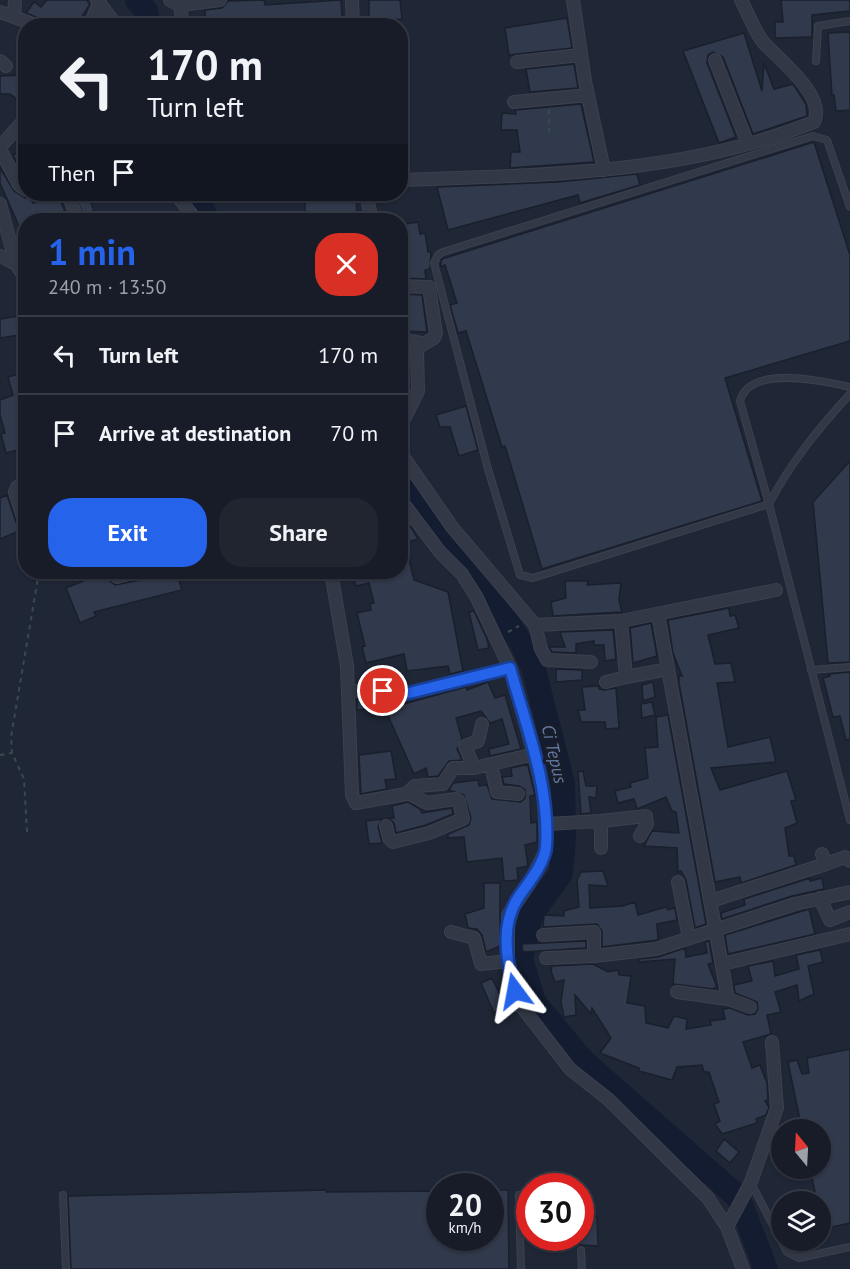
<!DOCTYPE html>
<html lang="en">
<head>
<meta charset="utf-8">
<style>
  body { margin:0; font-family:"PT Sans",sans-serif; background:#202530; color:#f1f3f6; height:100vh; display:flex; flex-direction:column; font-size:22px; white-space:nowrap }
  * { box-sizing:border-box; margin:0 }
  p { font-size:20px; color:#9ea1a8 }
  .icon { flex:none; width:33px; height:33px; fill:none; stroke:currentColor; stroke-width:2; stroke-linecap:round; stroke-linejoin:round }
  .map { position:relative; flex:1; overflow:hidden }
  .details { position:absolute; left:18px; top:213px; width:390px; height:366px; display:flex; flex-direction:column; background:#171c28; border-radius:24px; box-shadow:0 2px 4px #0004,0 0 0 2px #363a45 }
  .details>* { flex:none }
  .banner { position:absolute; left:18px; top:18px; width:390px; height:183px; border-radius:24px; box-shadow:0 2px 4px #0004,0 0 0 2px #363a45; background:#171c28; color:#f1f3f6; overflow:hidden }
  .needle { width:39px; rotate:342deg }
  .tools { position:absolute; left:771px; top:1119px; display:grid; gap:12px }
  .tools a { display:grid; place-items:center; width:60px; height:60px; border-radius:50%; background:#171c28; box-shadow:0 2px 4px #0004,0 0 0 2px #363a45; font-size:30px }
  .speed { position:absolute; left:426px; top:1173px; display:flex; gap:12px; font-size:30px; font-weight:700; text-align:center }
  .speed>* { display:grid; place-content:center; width:78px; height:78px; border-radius:50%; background:#171c28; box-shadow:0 2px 4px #0004,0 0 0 2px #363a45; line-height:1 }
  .speed small { font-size:15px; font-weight:400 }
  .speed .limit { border:9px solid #d22; background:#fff; color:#111 }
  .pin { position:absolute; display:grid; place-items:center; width:51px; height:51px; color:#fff; margin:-26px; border:3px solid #fff; border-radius:50%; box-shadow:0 2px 6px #0007 }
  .me { position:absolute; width:66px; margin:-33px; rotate:347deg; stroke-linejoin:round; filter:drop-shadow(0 0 4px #0008) }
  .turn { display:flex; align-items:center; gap:21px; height:126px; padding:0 30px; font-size:27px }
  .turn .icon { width:78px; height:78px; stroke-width:2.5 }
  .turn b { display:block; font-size:42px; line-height:51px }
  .then { display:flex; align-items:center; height:57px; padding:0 30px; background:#0003; gap:12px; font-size:22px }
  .round { display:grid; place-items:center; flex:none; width:63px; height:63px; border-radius:24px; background:#202530 }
  .summary { display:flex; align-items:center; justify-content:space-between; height:102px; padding:0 30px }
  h1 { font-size:36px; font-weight:700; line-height:45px; color:#2563eb }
  .cta { display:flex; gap:12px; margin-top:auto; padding:12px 30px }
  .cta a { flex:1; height:69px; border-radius:24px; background:#2563eb; color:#fff; font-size:24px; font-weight:700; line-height:69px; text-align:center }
  .cta a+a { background:#202530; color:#f1f3f6 }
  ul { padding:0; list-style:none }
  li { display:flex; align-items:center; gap:18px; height:78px; padding:0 30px; border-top:2px solid #363a45 }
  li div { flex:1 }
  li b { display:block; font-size:22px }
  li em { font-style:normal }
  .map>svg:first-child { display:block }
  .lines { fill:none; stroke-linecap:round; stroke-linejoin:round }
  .river { stroke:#131c31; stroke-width:24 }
  .building { fill:#31394c; stroke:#1a1f2c; stroke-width:1.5 }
  .lane-casing { stroke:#3c414f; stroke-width:8 }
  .street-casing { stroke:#3c414f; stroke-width:14 }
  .path { stroke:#394a4f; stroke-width:2; stroke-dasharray:4.5 4.5; stroke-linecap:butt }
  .lane { stroke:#323845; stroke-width:6 }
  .street { stroke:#323845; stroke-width:12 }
  .route-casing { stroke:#184099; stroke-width:15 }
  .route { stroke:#2563eb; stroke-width:10 }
  .labels { text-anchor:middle; stroke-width:6; stroke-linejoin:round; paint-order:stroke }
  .water-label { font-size:18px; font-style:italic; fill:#6478a2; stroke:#181d2a }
</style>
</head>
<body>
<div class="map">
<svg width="850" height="1269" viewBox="0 0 850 1269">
  <rect width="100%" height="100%" fill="#1f2635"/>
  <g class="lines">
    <path class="river" d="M137,0L146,11L149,26
      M194,194L208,220
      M400,464L522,644L534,670L563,784L564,837L561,873L531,915L521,959L534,1002L583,1061L738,1197L766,1269"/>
  </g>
  <path class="building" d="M47,0H86L90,4L76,26H46L41,19L26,13L34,2L41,7Z
    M264,0L265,5L341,0L342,17L251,26H206L205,10L222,8L228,1Z
    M369,0H400L402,19L369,21Z
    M781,0H850V11L812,15V37L775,38V22H783Z
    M567,18L572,48L509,55L505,28Z
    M850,32V110L836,111L834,95H832L828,33Z
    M744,33L762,91L764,63L774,89L793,84L806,104L807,116L753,134L723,57L713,52L708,55L707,63L736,137L719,143L683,51Z
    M574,64L578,88L530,92L526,69Z
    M26,75V106L10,94H0V76Z
    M581,104L594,162L510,168L511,152H520L517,130H501L502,113L516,114L515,110Z
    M814,142L850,255V341L725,378L762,501L542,569L505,446L502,447L466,331L458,333L450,305L457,303L445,265L440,267L442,259Z
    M26,149V180L13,155Z
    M0,168L14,191L25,198L30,197L33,203L57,194L69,220H26V242L0,183Z
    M637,174L640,185L580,203L578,195L448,230L437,187L558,182Z
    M75,194H88L97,220H85Z
    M308,194H356L357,217L305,220V202H309Z
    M418,222L420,234L425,233L428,252H431L430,269L425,270L426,279L400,278V225Z
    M400,294L422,295L427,332L400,331Z
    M26,315V334L0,338V319Z
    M400,347L409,349L408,392L400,391Z
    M26,372V448L6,453L1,434L5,433L0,415V400L13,395L8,377Z
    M466,406L478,450L459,456L450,427H440L436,415Z
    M850,461V662L828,663L813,502Z
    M7,495L19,531L0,539V498Z
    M411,527L418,539L405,543L414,580L448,592L463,671L450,674L448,666L407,671L404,654L366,663L362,647L365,646L357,613L371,610L370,604L374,603L369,583L356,586L352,572H400V531Z
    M91,572H104L106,578L115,585L140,580L146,572H198V574L179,580L182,590L94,612L96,616L80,623L66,588L88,579L87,576L92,575Z
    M565,581H588L587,585L621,583L619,600L622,612L553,616L551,602L566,598Z
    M729,608L730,616L735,615L739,628L708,635L715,664L731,663L735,682L717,683L728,747L770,737L776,762L711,768L720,790L787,771L796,800L791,801L797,823L785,828L789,856H794L796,865L741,883L740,877L715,882L679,683V675L682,676L673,653L668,620Z
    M474,611L487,639L489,648L478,650L469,612Z
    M651,623L657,656L633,663L630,628Z
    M613,630L616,659L605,661L604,645H594V641L576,644V653L552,652L549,647H565L560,632Z
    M556,669L582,670V680L556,682Z
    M850,672V739L846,740L840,716L833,717L823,678L830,676L829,674Z
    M488,682L495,698L505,695L521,749L490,756L489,749L509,744L502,719L490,723L481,711L456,718L462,739L457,749L462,760L449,761L438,776L428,777L426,768L414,774L385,709L466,687L467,690Z
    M653,682L655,697L643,701L642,685Z
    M599,686V689L604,690L616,688L619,728L606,729L605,722H581L578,710H585L582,687Z
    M357,699H384L385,707L357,710Z
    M652,702L655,715L642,718L641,704Z
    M668,715L706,924L695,928L686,880L681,871L678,872L677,848L644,846L652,831L679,833L676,812L672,811L666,797L637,809L634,799L618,803L615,791L631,787L630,783L648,778L645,748L658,747L656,717Z
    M391,751L396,779L385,780L387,789L361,794L359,755Z
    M525,765L528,766L535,795L530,796L531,823L537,822V842L525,845L528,866L517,868L518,880L504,881L502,858L467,862L464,837L448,838V834L469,825L471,818L464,795L449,790L453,783L478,780L479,786L487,785L492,799L521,802L525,798V790L519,786L504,784L502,777L512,776L511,768Z
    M583,771L586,786H597L596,798L589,797L591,813L581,814L578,772Z
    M408,802L420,809L422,813L452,808L453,814L426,825L396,833L394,823L389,818H394L392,806Z
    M382,819L378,827L382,843L369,844L366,821Z
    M603,871L608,886L589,885L590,908L623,906L635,902L638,915L666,907L668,910L675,908L677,920L657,924L658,940L602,947V931L597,924L543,927L544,915L564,916V911L579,907L577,880L581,872Z
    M810,878V881L822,878L824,889L792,896L722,919L721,913L745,905L744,899Z
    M484,883H500V946L486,952L482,935L477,929L468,928L465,914L484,908Z
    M809,909L815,934L728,954L725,935Z
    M586,941V948L523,952L522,944Z
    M709,941L713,963L708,964L717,987L713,989L673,984L675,959L639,962V959L658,957L685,948L686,957L707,953L705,942Z
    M820,950L823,962L808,966L814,994L799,1001L797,985L775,992L781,1012L767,1015L771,1034L743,1042L752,1068L760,1065L767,1083L768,1100L765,1101L769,1107L766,1115L756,1119L757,1123L722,1134L715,1124L720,1121L714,1104L719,1102L709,1072H704L702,1065L677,1067L672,1080L639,1071V1068L600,1053L611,1038L592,1008L591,1014L575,995L576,1015L564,1017L561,1002L564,980L555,982L551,971L552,966L593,964L608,972L618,970L619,975L631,976L627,1003L645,1006L646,1023L668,1028L674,1016L687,1019L686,1029L711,1025L710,1021L725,1019L723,1009L730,1008L748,1015L755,1014L758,1009L757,1002L735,993L734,985L752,981L748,966L773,961L775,976L799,969L796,955Z
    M492,978L500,995L506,992L511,1003L494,1013L481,983Z
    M850,1049V1223L823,1229L820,1202H817L810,1168H820V1130H802L788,1062L797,1060L802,1074L809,1073L807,1058Z
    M724,1139L739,1152L730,1163L716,1151Z
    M326,1190V1192L440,1191V1238H490V1190H508L509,1269H71L68,1196Z
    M580,1217H597L598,1246L580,1245Z"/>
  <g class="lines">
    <g class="lane-casing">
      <path id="lane" d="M816,61L818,26L850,21
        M850,207L827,140L813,136L443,252L438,255L434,263L488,469L520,575L533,578L769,504C791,462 818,429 850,394
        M850,387C824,381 750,364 740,401L769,504L850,820
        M811,670L850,667
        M751,1183L787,1252L799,1258L850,1247
        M63,1195L66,1269
        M519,1195L521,1269
        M581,1250L582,1269"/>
    </g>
    <g class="street-casing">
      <path id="street" d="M97,0L117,26
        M170,0L180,5L220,0
        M352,0L353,26
        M573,0L585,81L604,170
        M180,5L183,26
        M0,12L14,17L15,0
        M14,17L38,26
        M90,26L100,0
        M715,60L748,144
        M0,61L6,66
        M517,62L580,55
        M514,102L588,95
        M0,147L26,118
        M0,149L19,185L26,190
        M400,180C540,175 683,175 814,122C827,96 778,59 763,42C754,30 748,13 741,0
        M65,194L71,201L77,220
        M176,194L196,220
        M366,194L372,220
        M0,204L16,264L26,279
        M0,256L16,264
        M400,286L429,287L436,333L434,338L417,348L418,391L400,427
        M400,339L421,343
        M400,452L452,527L535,625L621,621L776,590
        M26,484L17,487L15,492L26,527
        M400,499L440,552L462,574L476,596L510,668L534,754L544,798L546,850L529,884L508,915V961L519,1003L570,1069L608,1099L708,1198L727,1227L743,1269
        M112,572L117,577L138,572
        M331,572L347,666L352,795L356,803L406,794L415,786L443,784L453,768H474L534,754
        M658,614L728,999
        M621,621L626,677L668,669
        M535,625L541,649L547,660L591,662
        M606,682L626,677
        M348,691H400L405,694L510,668
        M491,765L497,792L518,794
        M474,768L465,746L478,741L482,724
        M601,821L646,816L647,824L640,836
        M546,824L601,821V848
        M386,826L389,838L393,842L429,833L463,819L459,801L456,799L427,803L408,793
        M826,864L845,857L850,861
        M678,882L689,938
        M820,898L830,920L850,912
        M711,901L826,864L822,854
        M451,932L474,938L481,964L508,961
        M543,935L594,932V956
        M546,958L594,956L656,949L795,904L850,892
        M722,964L850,934
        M677,992L728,999L750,1007
        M727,1227L751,1182L777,1108L772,1042"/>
    </g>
    <path class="path" d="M549,110V135
      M508,632L519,626
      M0,755L12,753
      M27,832L24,779L12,753L11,737L39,572"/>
    <use href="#lane" class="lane"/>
    <use href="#street" class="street"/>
  </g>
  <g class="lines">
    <g class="route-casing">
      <path id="route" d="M383,691L400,690L405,694L510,668C526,726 550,786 546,847C544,865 528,883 518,898C500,925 506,961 515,991"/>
    </g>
    <use href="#route" class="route"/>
  </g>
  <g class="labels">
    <g class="water-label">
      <text transform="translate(554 754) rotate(77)" y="6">Ci Tepus</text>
    </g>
  </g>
</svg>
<div class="tools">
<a><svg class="needle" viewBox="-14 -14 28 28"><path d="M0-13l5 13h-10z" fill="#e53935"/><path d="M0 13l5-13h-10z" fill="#9ea1a8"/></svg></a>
<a><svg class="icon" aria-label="layers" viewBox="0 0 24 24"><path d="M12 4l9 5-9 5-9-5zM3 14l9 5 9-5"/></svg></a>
</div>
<div class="speed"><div>20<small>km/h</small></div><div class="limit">30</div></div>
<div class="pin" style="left:383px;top:691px;background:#d93025"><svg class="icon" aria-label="arrive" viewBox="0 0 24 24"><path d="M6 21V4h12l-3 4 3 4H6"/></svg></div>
<svg class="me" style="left:515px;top:991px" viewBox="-20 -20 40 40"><path d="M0-17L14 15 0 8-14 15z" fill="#2563eb" stroke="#fff" stroke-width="4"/></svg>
<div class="banner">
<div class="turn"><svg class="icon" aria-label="left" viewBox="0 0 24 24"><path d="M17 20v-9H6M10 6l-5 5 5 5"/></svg><div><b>170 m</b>Turn left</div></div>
<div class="then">Then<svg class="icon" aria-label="arrive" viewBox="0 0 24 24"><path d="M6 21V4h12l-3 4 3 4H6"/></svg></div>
</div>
<section class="details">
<div class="summary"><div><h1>1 min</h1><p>240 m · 13:50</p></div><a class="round" style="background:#d93025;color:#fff"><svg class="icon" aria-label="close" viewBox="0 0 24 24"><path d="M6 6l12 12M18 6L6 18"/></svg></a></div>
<ul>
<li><svg class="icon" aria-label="left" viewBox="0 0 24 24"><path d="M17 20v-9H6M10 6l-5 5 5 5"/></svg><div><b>Turn left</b></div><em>170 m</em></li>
<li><svg class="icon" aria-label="arrive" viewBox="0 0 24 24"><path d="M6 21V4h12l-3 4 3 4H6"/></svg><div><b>Arrive at destination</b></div><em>70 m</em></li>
</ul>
<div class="cta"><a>Exit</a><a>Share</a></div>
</section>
</div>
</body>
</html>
